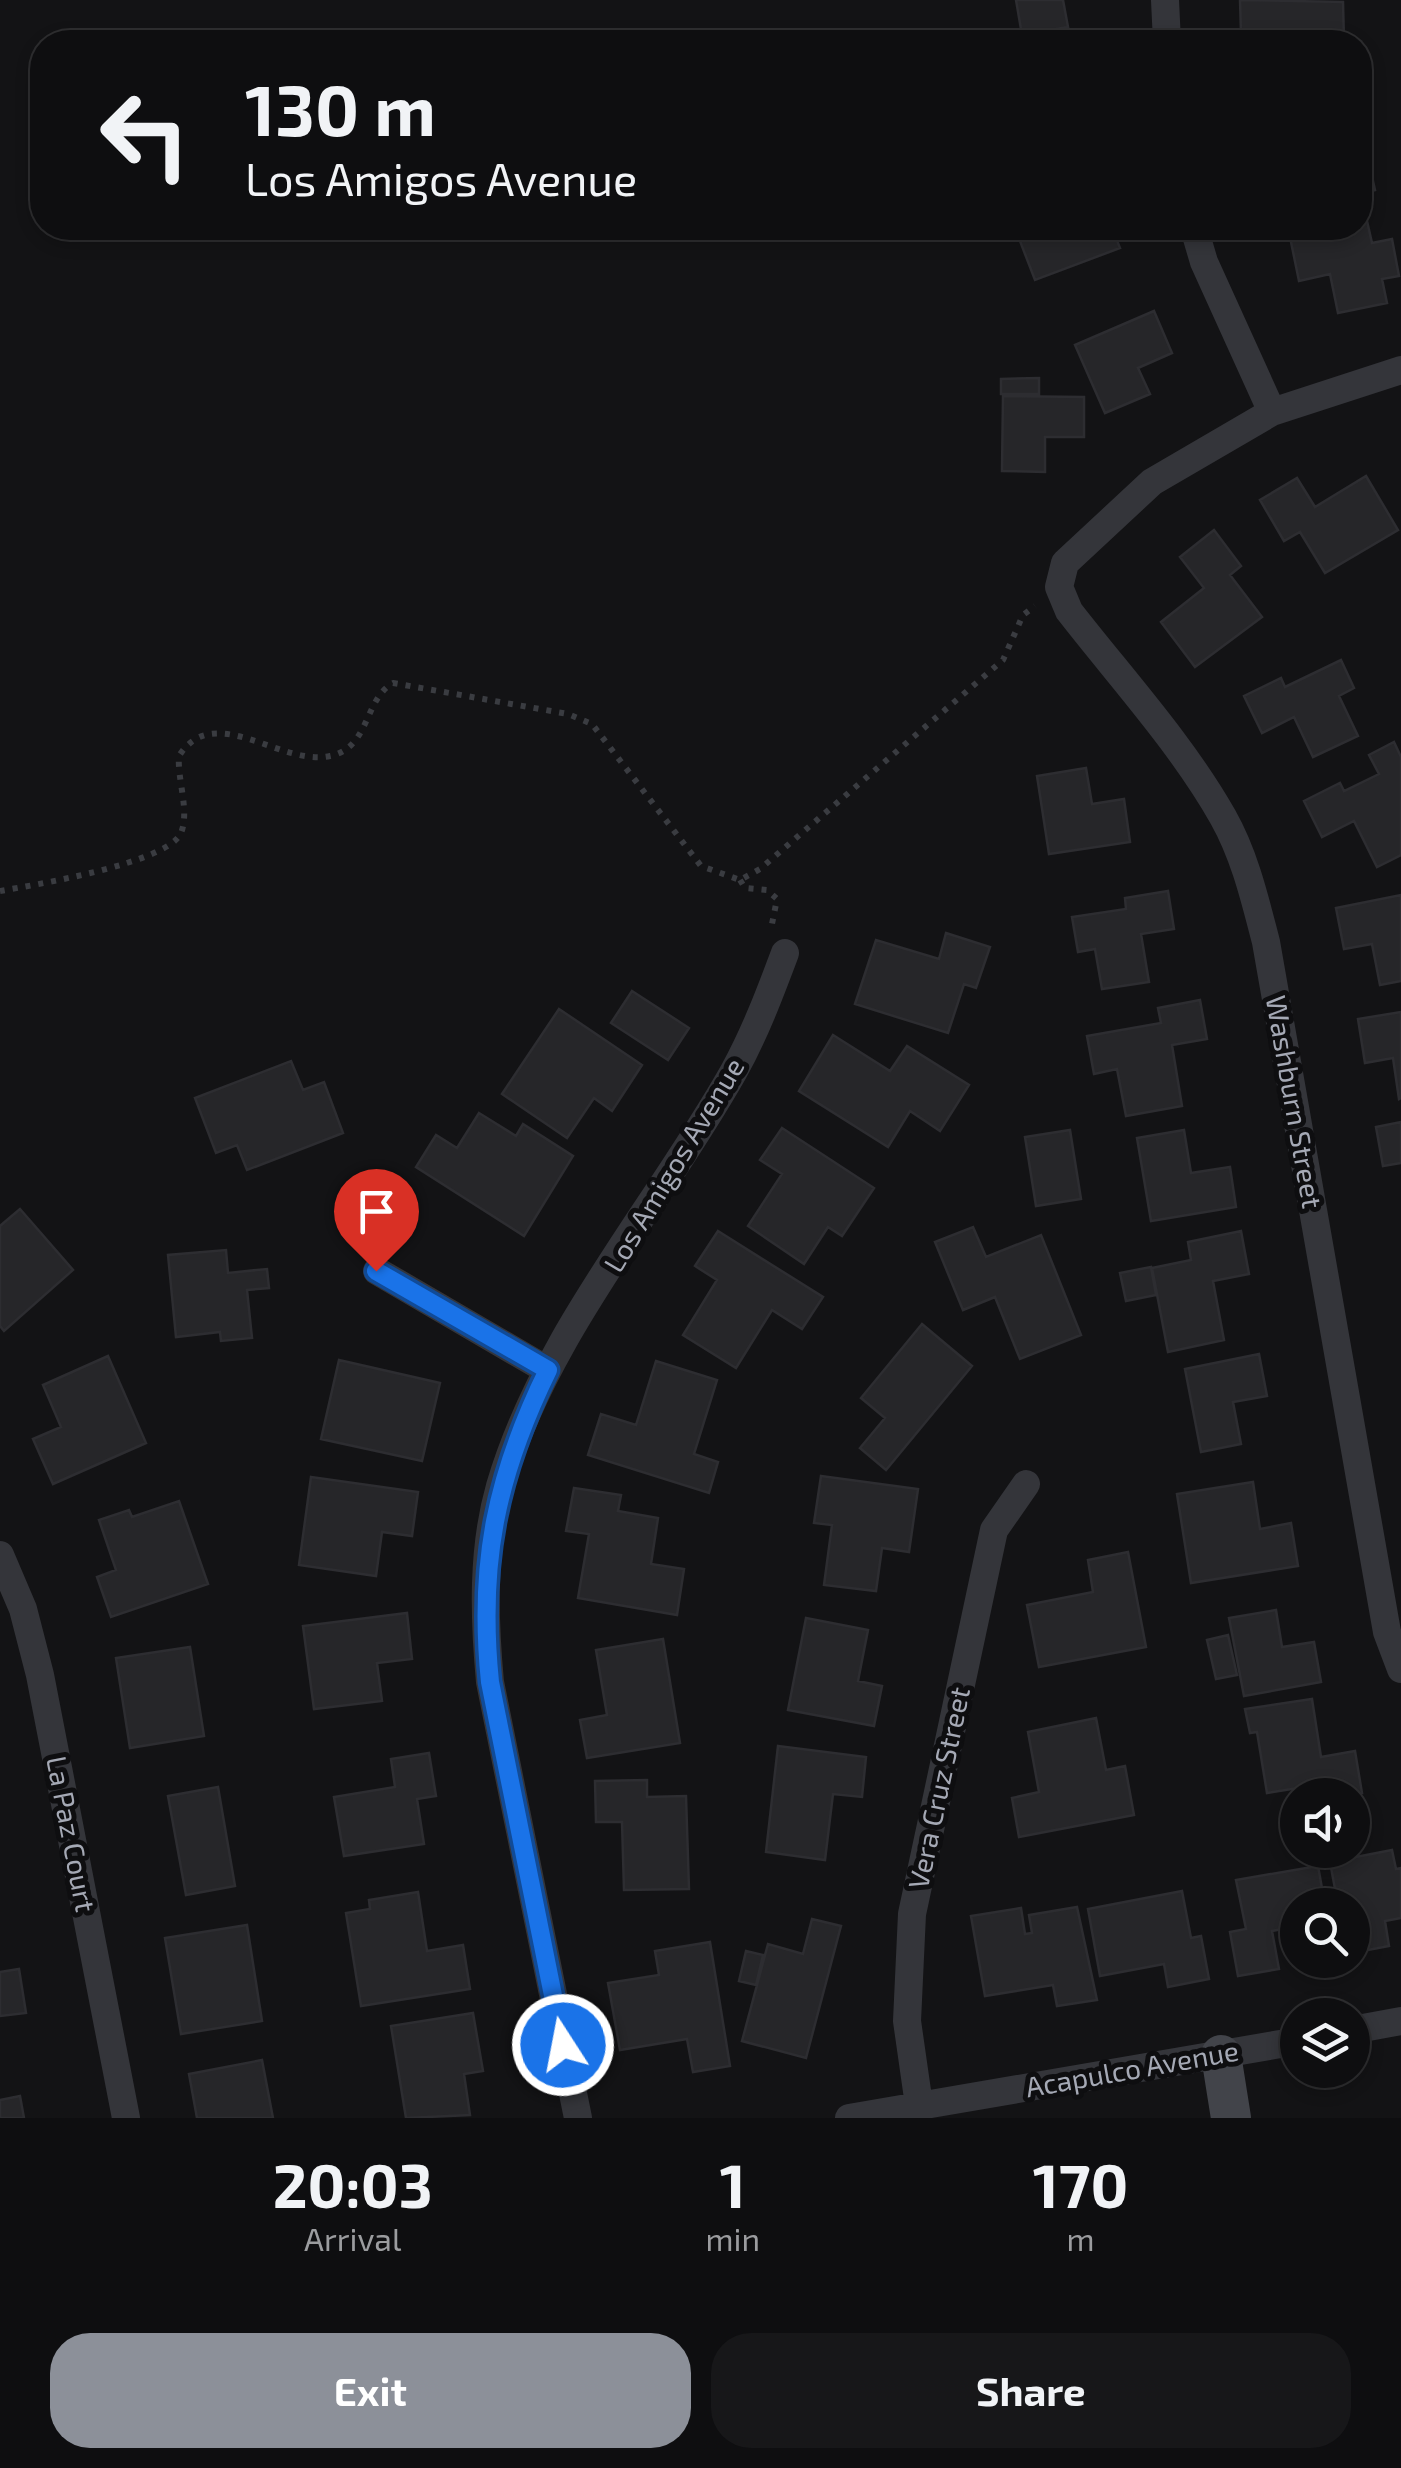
<!DOCTYPE html>
<html lang="en">
<head>
<meta charset="utf-8">
<style>
  body { margin:0; font-family:"Exo 2",sans-serif; background:#171719; color:#f1f3f6; height:100vh; display:flex; flex-direction:column; font-size:38px; white-space:nowrap }
  * { box-sizing:border-box; margin:0 }
  p { font-size:32px; color:#9b9c9f }
  .icon { flex:none; width:55px; height:55px; fill:none; stroke:currentColor; stroke-width:2; stroke-linecap:round; stroke-linejoin:round }
  .map { position:relative; height:2118px; overflow:hidden }
  .drawer { display:flex; flex-direction:column; background:#0e0e10; flex:1 }
  .drawer>* { flex:none }
  .top-card { position:absolute; left:30px; top:30px; width:1342px; height:210px; border-radius:40px; box-shadow:0 5px 15px #0003,0 0 0 2px #2e2e30; background:#0e0e10; color:#f1f3f6; overflow:hidden }
  .controls { position:absolute; left:1280px; top:1778px; display:grid; gap:20px }
  .controls a { display:grid; place-items:center; width:90px; height:90px; border-radius:50%; background:#0e0e10; box-shadow:0 5px 15px #0003,0 0 0 2px #2e2e30; font-size:50px }
  .pin { position:absolute; display:grid; place-items:center; width:85px; height:85px; color:#fff; margin:-102px -42px; border-radius:50% 50% 50% 0; rotate:-45deg; box-shadow:0 0 10px #0007 }
  .pin .icon { rotate:45deg }
  .me { position:absolute; width:110px; margin:-55px; rotate:349deg; stroke-linejoin:round; filter:drop-shadow(0 0 8px #0008) }
  .turn { display:flex; align-items:center; gap:35px; height:210px; padding:0 50px; font-size:45px }
  .turn .icon { width:130px; height:130px; stroke-width:2.5 }
  .turn b { display:block; font-size:70px; line-height:85px }
  .eta { display:flex; justify-content:space-evenly; align-items:center; height:170px; text-align:center }
  .eta b { font-size:60px; font-weight:700; line-height:70px }
  .cta { display:flex; gap:20px; margin-top:auto; padding:20px 50px }
  .cta a { flex:1; height:115px; border-radius:40px; background:#8c9099; color:#fff; font-size:40px; font-weight:700; line-height:115px; text-align:center }
  .cta a+a { background:#171719; color:#f1f3f6 }
  .map>svg:first-child { display:block }
  .building { fill:#262629; stroke:#2d2d31; stroke-width:2.5 }
  .lines { fill:none; stroke-linecap:round; stroke-linejoin:round }
  .path { stroke:#3a3c41; stroke-width:6; stroke-dasharray:5 8; stroke-linecap:butt }
  .street { stroke:#34353a; stroke-width:28 }
  .secondary { stroke:#42444a; stroke-width:40 }
  .route-casing { stroke:#114b97; stroke-width:25 }
  .route { stroke:#1a73e8; stroke-width:18 }
  .labels { text-anchor:middle; stroke-width:10; stroke-linejoin:round; paint-order:stroke }
  .street-label { font-size:28px; fill:#a5a9b5; stroke:#0e0e10 }
</style>
</head>
<body>
<div class="map">
<svg width="1401" height="2118" viewBox="0 0 1401 2118">
  <rect width="100%" height="100%" fill="#131315"/>
  <path class="building" d="M1016,0H1063L1068,27L1022,35Z
    M1240,0L1343,2L1344,42H1275V32L1241,33Z
    M1365,145L1375,190L1360,194V146Z
    M1367,221L1372,243L1392,239L1399,276L1382,279L1387,303L1338,313L1330,274L1299,281L1290,237L1360,228V222Z
    M1015,228H1112L1120,248L1035,280Z
    M1154,311L1172,353L1138,368L1150,394L1105,413L1075,345Z
    M1039,378V394H1001V379Z
    M1003,396L1084,397V437H1045V472L1002,471Z
    M1366,476L1398,530L1325,573L1300,532L1284,541L1260,500L1297,478L1315,507Z
    M1214,530L1241,566L1230,575L1262,617L1195,667L1161,622L1204,588L1180,557Z
    M1341,660L1354,688L1339,696L1358,736L1313,757L1294,717L1262,733L1244,696L1281,678L1285,687Z
    M1394,742L1401,757V855L1377,867L1354,821L1322,837L1304,801L1340,783L1344,791L1379,774L1369,755Z
    M1086,768L1092,804L1124,799L1130,842L1049,854L1037,776Z
    M1168,891L1174,929L1141,934L1149,982L1102,989L1095,949L1078,952L1072,917L1126,909L1125,898Z
    M1401,895V981L1380,985L1372,944L1344,949L1336,908Z
    M946,933L990,947L976,988L964,984L948,1033L855,1004L876,940L939,959Z
    M632,991L689,1028L668,1060L611,1023Z
    M1200,1000L1207,1039L1172,1045L1182,1106L1126,1116L1117,1069L1094,1074L1087,1036L1161,1023L1158,1008Z
    M559,1009L642,1065L612,1111L594,1098L567,1138L502,1094Z
    M1401,1012V1098L1399,1099L1393,1058L1365,1063L1358,1019Z
    M833,1035L890,1071L907,1046L969,1085L940,1131L910,1111L888,1147L799,1091Z
    M291,1061L303,1090L324,1082L343,1133L247,1170L237,1145L216,1153L195,1098Z
    M479,1113L516,1136L523,1124L573,1156L524,1236L416,1167L436,1135L457,1148Z
    M1401,1122V1163L1383,1166L1376,1127Z
    M782,1128L874,1188L842,1236L828,1227L804,1264L748,1226L782,1174L760,1160Z
    M1070,1130L1081,1199L1036,1206L1025,1137Z
    M1184,1130L1191,1173L1230,1167L1236,1207L1151,1221L1137,1138Z
    M20,1209L73,1270L4,1331L0,1326V1226Z
    M973,1227L986,1257L1041,1235L1081,1335L1020,1359L995,1297L963,1310L935,1242Z
    M718,1231L823,1297L802,1329L772,1310L736,1368L683,1335L717,1280L695,1266Z
    M1241,1231L1249,1274L1213,1281L1224,1340L1168,1352L1152,1268L1191,1260L1188,1242Z
    M226,1250L228,1273L267,1269L269,1288L247,1290L252,1338L221,1341L220,1332L176,1337L168,1255Z
    M1151,1267L1156,1295L1126,1301L1120,1273Z
    M922,1324L972,1366L886,1470L860,1448L885,1418L861,1398Z
    M1259,1354L1267,1396L1233,1402L1241,1444L1201,1452L1185,1369Z
    M108,1356L146,1443L53,1484L33,1439L61,1427L43,1385Z
    M339,1360L440,1383L422,1461L321,1439Z
    M656,1361L717,1380L694,1454L718,1462L709,1493L588,1455L601,1414L636,1425Z
    M821,1476L918,1489L909,1552L882,1548L876,1591L824,1585L832,1525L814,1523Z
    M311,1477L418,1492L412,1536L382,1532L376,1576L299,1565Z
    M1253,1482L1260,1529L1291,1523L1298,1566L1191,1583L1177,1494Z
    M574,1488L621,1495L618,1511L658,1518L651,1564L684,1569L677,1615L578,1598L589,1534L566,1531Z
    M179,1501L208,1584L111,1617L97,1577L116,1570L99,1520L129,1510L132,1517Z
    M1128,1552L1146,1647L1039,1667L1027,1605L1093,1592L1088,1560Z
    M1276,1610L1282,1647L1314,1642L1321,1682L1244,1696L1229,1618Z
    M407,1613L412,1659L377,1663L382,1701L314,1709L303,1626Z
    M806,1618L868,1630L858,1681L882,1686L874,1726L788,1710Z
    M1228,1635L1237,1675L1216,1679L1207,1640Z
    M663,1639L680,1743L587,1758L580,1720L607,1715L596,1650Z
    M190,1647L204,1736L130,1748L116,1658Z
    M1312,1699L1321,1757L1355,1751L1362,1793L1319,1795L1317,1785L1267,1793L1257,1732L1250,1733L1245,1709Z
    M1096,1718L1106,1770L1125,1766L1134,1815L1019,1837L1012,1798L1039,1792L1028,1732Z
    M778,1746L866,1757L862,1797L833,1794L825,1860L766,1852Z
    M429,1753L436,1796L417,1799L424,1844L344,1856L334,1797L395,1787L391,1759Z
    M647,1780V1797L686,1796L689,1889L624,1890L622,1822H596L595,1781Z
    M218,1787L235,1886L186,1895L168,1796Z
    M1392,1850L1396,1869L1401,1868V1918L1385,1921L1389,1946L1352,1953V1905H1338L1330,1862Z
    M1318,1866L1325,1905H1298V1926L1272,1931L1279,1969L1238,1976L1230,1932L1246,1929L1236,1880Z
    M1182,1891L1191,1938L1201,1936L1209,1979L1168,1987L1164,1964L1100,1976L1088,1909Z
    M418,1892L427,1951L463,1945L470,1989L361,2006L346,1913L370,1909L369,1900Z
    M1077,1907L1097,2000L1057,2006L1053,1985L985,1996L971,1916L1021,1908L1025,1934L1032,1933L1029,1915Z
    M812,1919L841,1926L806,2058L742,2041L768,1944L803,1954Z
    M247,1925L262,2021L181,2034L165,1938Z
    M710,1942L730,2066L693,2072L687,2039L620,2050L608,1983L659,1975L655,1951Z
    M746,1951L763,1955L756,1985L739,1981Z
    M19,1969L26,2013L0,2016V1972Z
    M473,2013L483,2071L464,2074L470,2115L406,2118L391,2026Z
    M262,2060L273,2118H197L189,2074Z
    M20,2096L24,2118H0V2100Z"/>
  <g class="lines">
    <path class="path" d="M740,880L745,888L767,890L777,899L772,924
      M0,891C34,885 168,863 181,833C190,811 177,779 179,756C214,700 281,767 330,756C370,748 364,699 393,683L568,714L592,724L701,866L740,880L760,869L1003,660L1023,615L1035,606"/>
    <path class="street" d="M1165,0L1167,42
      M1194,228L1204,262L1272,412
      M1401,370L1272,412L1152,482L1065,563L1059,587L1069,611C1121,678 1181,743 1223,817C1245,856 1255,900 1266,942L1387,1632L1401,1669
      M377,1271L547,1370
      M0,1555L23,1609L40,1675L126,2118
      M1352,2030L1401,2021
      M919,2105L907,2021L912,1914L994,1530L1026,1484
      M578,2118L490,1682C484,1617 482,1549 500,1486C545,1333 657,1208 734,1071C755,1033 770,993 785,953
      M849,2118L1298,2041"/>
    <path class="secondary" d="M1221,2055L1231,2118"/>
  </g>
  <g class="lines">
    <g class="route-casing">
      <path id="route" d="M376,1271L548,1370C496,1476 478,1564 490,1682L563,2045"/>
    </g>
    <use href="#route" class="route"/>
  </g>
  <g class="labels">
    <g class="street-label">
      <text transform="translate(1294 1102) rotate(80)" y="10">Washburn Street</text>
      <text transform="translate(674 1165) rotate(-59)" y="10">Los Amigos Avenue</text>
      <text transform="translate(939 1788) rotate(-78)" y="10">Vera Cruz Street</text>
      <text transform="translate(71 1834) rotate(79)" y="10">La Paz Court</text>
      <text transform="translate(1132 2069) rotate(-10)" y="10">Acapulco Avenue</text>
    </g>
  </g>
</svg>
<div class="controls">
<a><svg class="icon" aria-label="sound" viewBox="0 0 24 24"><path d="M4 9h4l5-4v14l-5-4H4zM17 9q2 3 0 6"/></svg></a>
<a><svg class="icon" aria-label="search" viewBox="0 0 24 24"><circle cx="10" cy="10" r="6"/><path d="M15 15l6 6"/></svg></a>
<a><svg class="icon" aria-label="layers" viewBox="0 0 24 24"><path d="M12 4l9 5-9 5-9-5zM3 14l9 5 9-5"/></svg></a>
</div>
<div class="pin" style="left:376px;top:1271px;background:#d93025"><svg class="icon" aria-label="arrive" viewBox="0 0 24 24"><path d="M6 21V4h12l-3 4 3 4H6"/></svg></div>
<svg class="me" style="left:563px;top:2045px" viewBox="-20 -20 40 40"><circle r="17" fill="#1a73e8" stroke="#fff" stroke-width="3"/><path d="M0-11L8 9 0 5-8 9z" fill="#fff"/></svg>
<div class="top-card">
<div class="turn"><svg class="icon" aria-label="left" viewBox="0 0 24 24"><path d="M17 20v-9H6M10 6l-5 5 5 5"/></svg><div><b>130 m</b>Los Amigos Avenue</div></div>
</div>
</div>
<section class="drawer">
<div class="eta">
<div><b>20:03</b><p>Arrival</p></div>
<div><b>1</b><p>min</p></div>
<div><b>170</b><p>m</p></div>
</div>
<div class="cta"><a>Exit</a><a>Share</a></div>
</section>
</body>
</html>
